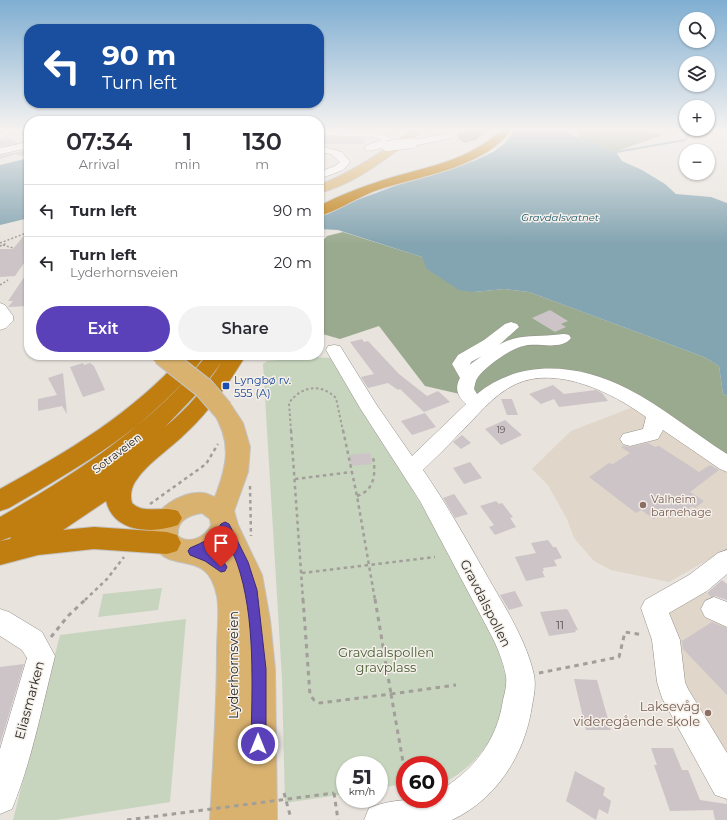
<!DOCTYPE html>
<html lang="en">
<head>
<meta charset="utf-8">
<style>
  body { margin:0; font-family:Montserrat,sans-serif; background:#f2f2f3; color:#2b2b33; height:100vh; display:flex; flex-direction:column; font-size:15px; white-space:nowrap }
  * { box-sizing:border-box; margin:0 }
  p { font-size:13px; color:#7c7c81 }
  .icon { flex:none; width:22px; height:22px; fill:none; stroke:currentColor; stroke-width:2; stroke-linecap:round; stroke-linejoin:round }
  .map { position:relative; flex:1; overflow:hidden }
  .side { position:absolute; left:24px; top:116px; width:300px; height:244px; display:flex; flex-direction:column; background:#fff; border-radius:16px; box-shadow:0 1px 3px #0004 }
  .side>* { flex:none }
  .banner { position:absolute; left:24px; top:24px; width:300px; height:84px; border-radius:16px; box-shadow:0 1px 3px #0004; background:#1a4fa0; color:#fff; overflow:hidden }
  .controls { position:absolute; left:679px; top:12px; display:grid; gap:8px }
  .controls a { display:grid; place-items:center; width:36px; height:36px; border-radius:50%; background:#fff; box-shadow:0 1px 3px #0004; font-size:20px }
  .speed { position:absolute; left:336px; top:756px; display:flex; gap:8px; font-size:20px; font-weight:700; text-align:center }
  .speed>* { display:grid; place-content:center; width:52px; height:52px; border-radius:50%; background:#fff; box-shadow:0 1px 3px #0004; line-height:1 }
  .speed small { font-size:10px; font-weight:400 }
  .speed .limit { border:6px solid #d22; background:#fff; color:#111 }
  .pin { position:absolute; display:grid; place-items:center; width:34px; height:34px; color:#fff; margin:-41px -17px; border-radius:50% 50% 50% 0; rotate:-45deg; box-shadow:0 0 4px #0007 }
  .pin .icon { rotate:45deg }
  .me { position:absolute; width:44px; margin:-22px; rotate:0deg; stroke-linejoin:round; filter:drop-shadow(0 0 3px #0008) }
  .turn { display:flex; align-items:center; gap:14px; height:84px; padding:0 12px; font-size:18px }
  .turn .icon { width:52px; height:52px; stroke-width:2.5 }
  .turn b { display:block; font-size:28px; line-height:34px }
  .eta { display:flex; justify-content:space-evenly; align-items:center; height:68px; text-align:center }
  .eta b { font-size:24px; font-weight:600; line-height:28px }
  .button { display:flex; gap:8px; margin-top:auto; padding:8px 12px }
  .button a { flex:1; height:46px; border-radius:24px; background:#5b41b9; color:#fff; font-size:16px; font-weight:600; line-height:46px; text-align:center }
  .button a+a { background:#f2f2f3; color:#2b2b33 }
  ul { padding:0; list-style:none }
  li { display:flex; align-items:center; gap:12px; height:52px; padding:0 12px; border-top:1px solid #e1e1e2 }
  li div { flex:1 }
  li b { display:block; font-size:15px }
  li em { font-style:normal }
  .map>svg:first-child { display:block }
  .built { fill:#e0d6ca }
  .green { fill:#c7d5be }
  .forest { fill:#9aaa8f }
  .water { fill:#83a4b1 }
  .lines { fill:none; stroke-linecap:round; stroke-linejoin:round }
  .stream { stroke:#83a4b1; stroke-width:2 }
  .building { fill:#ccc4c7 }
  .minor-casing { stroke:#948f8a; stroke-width:1 }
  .major-casing { stroke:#c3c3c2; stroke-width:2 }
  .highway-casing { stroke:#c3c3c2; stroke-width:2 }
  .path-far3 { stroke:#a29e99; stroke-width:1.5; stroke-dasharray:2 2; stroke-linecap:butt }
  .path-far2 { stroke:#a29e99; stroke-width:2; stroke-dasharray:2.5 2.5; stroke-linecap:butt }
  .path-far1 { stroke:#a29e99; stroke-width:2.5; stroke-dasharray:3.5 3.5; stroke-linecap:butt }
  .path { stroke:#a29e99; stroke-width:3; stroke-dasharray:4.5 4.5; stroke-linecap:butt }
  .minor { fill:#fff; fill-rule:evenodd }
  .major { fill:#d9b270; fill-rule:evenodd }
  .highway { fill:#c07e11; fill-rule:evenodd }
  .minor-bridge-casing { stroke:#948f8a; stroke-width:11; stroke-linecap:butt }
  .major-bridge-casing { stroke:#c3c3c2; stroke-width:22; stroke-linecap:butt }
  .path-bridge { stroke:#a29e99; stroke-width:3; stroke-dasharray:4.5 4.5; stroke-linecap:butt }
  .minor-bridge { stroke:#fff; stroke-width:10 }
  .major-bridge { stroke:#d9b270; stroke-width:20 }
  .route { fill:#5b41b9; stroke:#3b2a78 }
  .transit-dot { fill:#1a4fb4; stroke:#f5f0ea; stroke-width:1.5 }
  .education-dot { fill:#8d6e63; stroke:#f5f0ea; stroke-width:1.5 }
  .labels { text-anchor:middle; stroke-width:3; stroke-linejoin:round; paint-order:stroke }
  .number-label { font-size:9px; fill:#524f4e }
  .far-water-label { font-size:10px; font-style:italic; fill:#14556a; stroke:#f5f0ea }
  .transit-label { font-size:11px; fill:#164399; stroke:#f5f0ea; text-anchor:start }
  .street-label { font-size:11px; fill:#292825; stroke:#f5f0ea }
  .education-label { font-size:11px; fill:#785e54; stroke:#f5f0ea; text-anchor:start }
  .near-number-label { font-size:11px; fill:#524f4e }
  .near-street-label { font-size:13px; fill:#292825; stroke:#f5f0ea }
  .near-park-label { font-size:13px; fill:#475e34; stroke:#f5f0ea }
  .near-education-label { font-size:13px; fill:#785e54; stroke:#f5f0ea; text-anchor:end }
</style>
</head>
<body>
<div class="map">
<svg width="727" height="820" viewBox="0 0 727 820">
  <rect width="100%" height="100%" fill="#e8e3dd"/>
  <path class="built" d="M636,406L727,468V549L669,582L611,570L594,561L574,538L567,519L548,485L532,469L571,431Z
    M703,590L727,610V803L652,623Z"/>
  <path class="green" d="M309,357L333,358C377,431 423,504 463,580C480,611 500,644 506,679C507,685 505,692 505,697C500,737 474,769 439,785V765H405V784L379,788V765H345V794L285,803L282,679L263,364L267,361Z
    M162,588L158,610L98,617L103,594Z
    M186,619L170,802L56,820H13L60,635Z"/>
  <path class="forest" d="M470,130H487L476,140L464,143L459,139L458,135L461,132Z
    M579,130H643L663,135L614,152L607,150L594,142L578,138Z
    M343,232L422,257L474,292L504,289L529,292L704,357L719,366L723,394L727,396V465L629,391L537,371L473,397L425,386L379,326L340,339L319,333V245L327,236Z"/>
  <path class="water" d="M515,130H562L578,138L595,142L607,150L616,152L622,161L642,170L665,184L676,194L711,197L727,203V396L723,394L719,366L704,357L529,292L504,289L474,292L459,290L427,269L422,257L338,230L319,229V218L324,212L406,182L474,161L493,152L504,144Z
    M29,158V218L0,225V165Z"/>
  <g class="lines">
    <path class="stream" d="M616,152L685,140L691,130"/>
  </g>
  <path class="building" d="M319,136L365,138L363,144H319Z
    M9,138L18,143L0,146V140Z
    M29,150V154L20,156L16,154L0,159V155Z
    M29,229V256L15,276L0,277V249H13Z
    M29,270V306L8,307L13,301H8Z
    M550,310L568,321L561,324L566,327L555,332L532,318Z
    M362,339L364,342L368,341L399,374L427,396L438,391L450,402L424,412L400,389L398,390L388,383L368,388L361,377L374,374L350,342Z
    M83,363L84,365L90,363L94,366L105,390L83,397L70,367Z
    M63,373L67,414L62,406L38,411V399L57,395L48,378Z
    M553,385L564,394L596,390L602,393L608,401L559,407L554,399L541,404L529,394Z
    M501,399H512L518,415H507Z
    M425,413L436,427L412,435L401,421Z
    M505,420L522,435L501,445L485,429Z
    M462,435L471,443L461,449L453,442Z
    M648,443L655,447L659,446L699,472L710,465L719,470L690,492L704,501L695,508L692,506L682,514L680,512L670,519L662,513L654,519L641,510L636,513L589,477L609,463L613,464L630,453L621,447L623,446L630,447Z
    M370,453L372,464L351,466L349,455Z
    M470,462L482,478L464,484L453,468Z
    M454,494L468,514L455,518L443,498Z
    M496,501L499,504L502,503L513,517L510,518L516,527L495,535L489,527L494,525L480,506Z
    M548,540L553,547H556L562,558L554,560L557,566L543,568L544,571H542L545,577L526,581L515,557L536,553L531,543Z
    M722,580L727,584V600L715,596L711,597L707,593Z
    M515,591L523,606L509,610L500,595Z
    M566,609L568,610L578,630H575L576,632L549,636L540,612Z
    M712,622L727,628V695L683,649L682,641Z
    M24,664L0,744V667Z
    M574,679L597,680L611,730H586Z
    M651,748H673L682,770H688L700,800L727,804V820H715L713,810L670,811L654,765H657Z
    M575,771L605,788L603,795L611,801L608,814L599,809L596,820L566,801Z"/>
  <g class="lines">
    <g class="minor-casing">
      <path id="minor" d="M7,130H17L0,139V133Z
        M319,130L375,131L394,140C388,146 373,152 365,150V146L382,140L374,137L319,135Z
        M453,130H462L452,138L412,146L407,143L412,140L446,134Z
        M29,142V148L0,154V148Z
        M319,146L342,152L350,162L343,170L319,179V172L335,166L340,162L331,154L319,152Z
        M0,303L5,305L13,316V321L6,328L0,330Z
        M511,322L517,324L519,327L499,345C517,334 533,337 553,335C559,335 563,333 569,335L571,338C562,351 537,342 524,346C511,348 485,367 478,377C475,381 475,385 474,389L477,394C520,358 580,364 628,389C663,407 694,433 727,454V472L720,469L663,430L658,439L630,446L623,444L620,439L623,434L643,429L646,417C613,393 557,365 516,384C492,395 476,418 457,436C446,448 434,459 423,470C446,503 466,539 486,574C504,606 526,639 534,675C536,685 534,696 532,706C525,754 497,799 452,820H364L369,808C391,799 415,799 439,799V791C474,770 497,741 503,700C505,692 507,684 506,676C503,661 497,646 490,633L420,501L360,408L326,350L328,346L334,345L340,346L376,404L412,456L466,404C458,397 454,388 460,378L452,364L458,355L484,340L505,324ZM482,356L472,363L470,365L471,362Z
        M727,550V574L707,591L669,613L680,640L685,682L688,689L727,753V799L715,795L662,698L657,682L652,640L641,608L645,600L689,575L718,553Z
        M714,597L727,602V627L705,617L701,609L705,601Z
        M0,609L9,612L42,632L55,656C42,707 32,760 12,809L0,814V749L27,658L22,650L0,636Z"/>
    </g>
    <g class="major-casing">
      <path id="major" d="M411,130H422C417,136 409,141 403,146C378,165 350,185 319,193V185C353,172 382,152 411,130Z
        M223,403L231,405L243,423L250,447L248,472L234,511L238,525L262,575L270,620L275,669L277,820H210C213,763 217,707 217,650C217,634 220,611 217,596C207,546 170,576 154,545C152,541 150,538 150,533C151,510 181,491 203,493C207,493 211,496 215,497C228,463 232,442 212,410L215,405ZM202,513L210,519L211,525C206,537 189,545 178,536C176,521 189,515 202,513Z"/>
    </g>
    <g class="highway-casing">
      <path id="highway" d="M501,130H511C482,170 416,176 372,192C355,199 335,212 319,216V206C342,194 367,185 393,177C432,166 471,159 501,130Z
        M184,355H205C158,423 79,467 9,508L0,511V489C67,452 133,413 184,355Z
        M207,355H246C229,383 210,411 186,433C169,450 148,462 135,482C131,489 130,496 132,503C144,515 162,505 178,511L182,518L178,525C152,534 114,533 106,501L63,530L94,527L167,532L177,535L181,543L177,551L167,554L94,549L38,555L0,565V541L10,539L11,537L0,541V517C77,473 151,425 207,355ZM221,363C206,387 187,409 165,427L203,387Z"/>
    </g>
    <path class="path-far3" d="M0,243L29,232
      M3,245L13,248
      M0,246L5,244V242
      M0,285L8,280"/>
    <path class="path-far2" d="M291,431L289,403C301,386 321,383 336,398L343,431"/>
    <path class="path-far1" d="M291,430L303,600
      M343,430L357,496L375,600
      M295,479L352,472
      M250,486L251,536
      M357,496C375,490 376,473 373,457
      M150,504L206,464L218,444
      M302,573L435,557
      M85,600L107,579L124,557"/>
    <path class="path" d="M303,599L310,695L314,700L320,703L391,694
      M375,599L391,694
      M51,637L68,616L86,599
      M539,673L619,657L625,632L643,635
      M391,694L405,773
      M391,694L456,685
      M284,793L290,815
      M334,793L338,820"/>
    <use href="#minor" class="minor"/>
    <use href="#major" class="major"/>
    <use href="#highway" class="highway"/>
    <g class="minor-bridge-casing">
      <path id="minor-bridge" d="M387,146L412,143"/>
    </g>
    <g class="major-bridge-casing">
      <path id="major-bridge" d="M162,355L204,388L223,410"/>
    </g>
    <path class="path-bridge" d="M127,820L334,793"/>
    <use href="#minor-bridge" class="minor-bridge"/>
    <use href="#major-bridge" class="major-bridge"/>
  </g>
  <linearGradient id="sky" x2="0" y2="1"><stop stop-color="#7faed2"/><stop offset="0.53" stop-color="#f5f2f0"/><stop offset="1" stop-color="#f5f2f0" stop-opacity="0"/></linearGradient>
  <rect width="727" height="244" fill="url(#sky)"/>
  <path class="route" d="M225,522L229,524L248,562L257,590L266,669V744L263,750L258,752L253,750L251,744C252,688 256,617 237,563C234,555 229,546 225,538L218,546L206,551C214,554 223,559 227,567L225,571L221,572L205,561L190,555L188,551L190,548C204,542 213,538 221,524Z"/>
  <rect class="transit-dot" x="222" y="382" width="8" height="8" rx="2"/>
  <g class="education-dot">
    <circle cx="643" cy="505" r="4"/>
    <circle cx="708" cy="713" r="4"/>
  </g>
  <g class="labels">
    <g class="number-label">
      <text x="501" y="433">19</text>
    </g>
    <g class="far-water-label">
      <text x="560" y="221">Gravdalsvatnet</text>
    </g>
    <g class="transit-label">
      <text x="234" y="384">Lyngbø rv.<tspan x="234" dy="13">555 (A)</tspan></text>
    </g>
    <g class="street-label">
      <text transform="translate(117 453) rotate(-37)" y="4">Sotraveien</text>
    </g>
    <g class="education-label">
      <text x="651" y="503">Valheim<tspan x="651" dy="13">barnehage</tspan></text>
    </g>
    <g class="near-number-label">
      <text x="560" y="629">11</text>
    </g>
    <g class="near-street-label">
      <text transform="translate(486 603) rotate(63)" y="5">Gravdalspollen</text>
      <text transform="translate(233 665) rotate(-90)" y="5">Lyderhornsveien</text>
      <text transform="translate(29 700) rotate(-75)" y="5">Eliasmarken</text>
    </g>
    <g class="near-park-label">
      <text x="386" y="657">Gravdalspollen<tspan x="386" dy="15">gravplass</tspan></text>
    </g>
    <g class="near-education-label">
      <text x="700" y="711">Laksevåg<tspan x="700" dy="15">videregående skole</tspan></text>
    </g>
  </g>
</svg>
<div class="controls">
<a><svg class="icon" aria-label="search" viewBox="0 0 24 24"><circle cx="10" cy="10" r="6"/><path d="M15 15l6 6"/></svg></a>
<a><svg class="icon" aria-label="layers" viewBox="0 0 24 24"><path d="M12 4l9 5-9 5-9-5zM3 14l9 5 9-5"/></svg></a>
<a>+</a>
<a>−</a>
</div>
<div class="speed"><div>51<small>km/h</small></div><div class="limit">60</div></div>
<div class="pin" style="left:221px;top:567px;background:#d93025"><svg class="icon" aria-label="arrive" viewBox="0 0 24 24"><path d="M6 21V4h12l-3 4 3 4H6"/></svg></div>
<svg class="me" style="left:258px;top:744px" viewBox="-20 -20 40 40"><circle r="17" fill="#5b41b9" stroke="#fff" stroke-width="3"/><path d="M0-11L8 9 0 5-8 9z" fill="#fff"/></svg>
<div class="banner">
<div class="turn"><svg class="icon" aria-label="left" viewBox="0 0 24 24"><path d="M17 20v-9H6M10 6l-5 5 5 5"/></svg><div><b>90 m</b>Turn left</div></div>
</div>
<section class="side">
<div class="eta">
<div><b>07:34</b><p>Arrival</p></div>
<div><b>1</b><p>min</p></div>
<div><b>130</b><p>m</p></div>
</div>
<ul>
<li><svg class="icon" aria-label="left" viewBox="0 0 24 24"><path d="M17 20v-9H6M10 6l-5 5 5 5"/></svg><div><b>Turn left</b></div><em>90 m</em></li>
<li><svg class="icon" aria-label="left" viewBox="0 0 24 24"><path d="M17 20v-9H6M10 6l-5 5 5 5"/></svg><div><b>Turn left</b><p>Lyderhornsveien</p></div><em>20 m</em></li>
</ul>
<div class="button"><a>Exit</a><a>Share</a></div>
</section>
</div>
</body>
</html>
